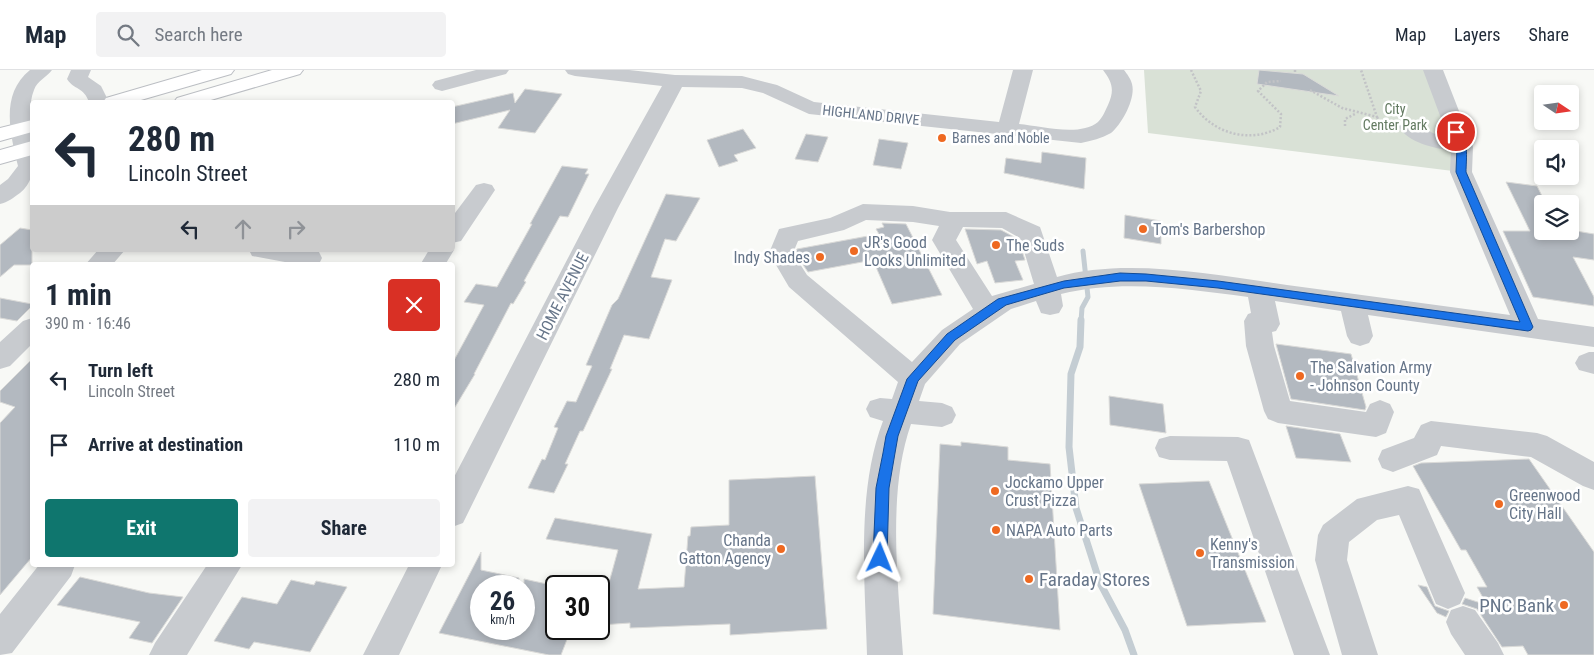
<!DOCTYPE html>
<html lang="en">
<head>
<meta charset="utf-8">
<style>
  body { margin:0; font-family:"Roboto Condensed",sans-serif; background:#f2f2f3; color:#1f2937; height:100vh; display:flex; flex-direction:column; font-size:19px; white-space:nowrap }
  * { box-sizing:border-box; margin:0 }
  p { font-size:16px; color:#747a83 }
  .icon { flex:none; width:28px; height:28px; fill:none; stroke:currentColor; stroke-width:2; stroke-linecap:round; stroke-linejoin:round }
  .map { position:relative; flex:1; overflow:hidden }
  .side { position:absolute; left:30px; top:192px; width:425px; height:305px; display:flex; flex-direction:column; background:#fff; border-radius:5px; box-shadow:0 2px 8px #0003 }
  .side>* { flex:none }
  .top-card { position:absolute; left:30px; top:30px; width:425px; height:152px; border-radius:5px; box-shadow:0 2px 8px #0003; background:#fff; color:#1f2937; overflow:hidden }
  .needle { width:32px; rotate:103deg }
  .controls { position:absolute; left:1534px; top:15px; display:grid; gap:10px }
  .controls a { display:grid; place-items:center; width:45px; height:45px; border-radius:5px; background:#fff; box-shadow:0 2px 8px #0003; font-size:25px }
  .speed { position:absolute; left:470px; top:505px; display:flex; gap:10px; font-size:25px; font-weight:700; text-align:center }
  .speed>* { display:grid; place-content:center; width:65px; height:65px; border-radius:50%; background:#fff; box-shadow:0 2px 8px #0003; line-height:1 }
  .speed small { font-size:12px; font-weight:400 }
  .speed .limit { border:2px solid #111; border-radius:8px; background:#fff; color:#111 }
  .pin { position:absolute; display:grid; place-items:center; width:42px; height:42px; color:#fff; margin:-21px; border:2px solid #fff; border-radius:50%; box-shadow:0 1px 5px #0007 }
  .me { position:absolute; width:55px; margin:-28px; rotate:2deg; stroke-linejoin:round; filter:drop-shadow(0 0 4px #0008) }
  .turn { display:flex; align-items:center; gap:18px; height:105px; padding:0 15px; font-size:22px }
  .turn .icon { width:65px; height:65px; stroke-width:2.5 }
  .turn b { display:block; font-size:35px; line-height:42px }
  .lanes { display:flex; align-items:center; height:48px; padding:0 15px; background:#0003; justify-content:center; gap:25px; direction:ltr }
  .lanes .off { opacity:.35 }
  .round { display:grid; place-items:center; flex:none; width:52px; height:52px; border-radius:5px; background:#f2f2f3 }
  .head { display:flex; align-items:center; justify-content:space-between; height:85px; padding:0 15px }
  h1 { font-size:30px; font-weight:700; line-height:38px }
  .cta { display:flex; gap:10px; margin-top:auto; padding:10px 15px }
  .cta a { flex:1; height:58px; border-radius:5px; background:#0f766e; color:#fff; font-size:20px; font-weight:700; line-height:58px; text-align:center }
  .cta a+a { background:#f2f2f3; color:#1f2937 }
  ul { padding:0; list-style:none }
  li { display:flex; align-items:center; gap:15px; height:65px; padding:0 15px }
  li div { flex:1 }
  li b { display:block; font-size:19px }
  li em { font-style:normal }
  header { display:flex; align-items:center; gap:30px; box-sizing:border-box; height:70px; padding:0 25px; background:#fff; border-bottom:1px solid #e0e1e3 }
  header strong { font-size:24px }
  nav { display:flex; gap:28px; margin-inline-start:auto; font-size:18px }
  .search { width:350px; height:45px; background:#f2f2f3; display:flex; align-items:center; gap:12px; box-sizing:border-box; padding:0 18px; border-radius:5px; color:#747a83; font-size:19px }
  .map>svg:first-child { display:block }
  .green { fill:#d9e1d6 }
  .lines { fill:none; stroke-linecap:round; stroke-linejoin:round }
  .stream-far1 { stroke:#c4cdd3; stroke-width:5 }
  .stream { stroke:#c4cdd3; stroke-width:7 }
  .building { fill:#b3b9c0; stroke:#dadad8 }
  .major-casing { stroke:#bbbec3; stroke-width:2 }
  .path { stroke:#c2c3c6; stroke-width:2.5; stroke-dasharray:2 2; stroke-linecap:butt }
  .minor { fill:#c8cbcf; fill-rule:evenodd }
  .major { fill:#fff; fill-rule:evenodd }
  .route { fill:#1a73e8; stroke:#114b97 }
  .poi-dot { fill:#ee6921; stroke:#fff; stroke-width:2 }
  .labels { text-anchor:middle; stroke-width:5; stroke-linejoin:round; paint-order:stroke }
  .far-park-label { font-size:14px; fill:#637a61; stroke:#fff }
  .far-street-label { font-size:14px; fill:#667589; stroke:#fff }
  .far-poi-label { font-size:14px; fill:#667589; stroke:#fff; text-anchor:start }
  .poi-label { font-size:16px; fill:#667589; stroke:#fff; text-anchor:start }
  .street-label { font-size:16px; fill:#667589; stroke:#fff }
  .near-poi-label { font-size:19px; fill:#667589; stroke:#fff; text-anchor:start }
</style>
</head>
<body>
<header>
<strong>Map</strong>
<div class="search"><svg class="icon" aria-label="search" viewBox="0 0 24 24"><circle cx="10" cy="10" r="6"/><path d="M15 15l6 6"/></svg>Search here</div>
<nav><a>Map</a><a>Layers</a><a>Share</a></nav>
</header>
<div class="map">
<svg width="1594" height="585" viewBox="0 0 1594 585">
  <rect width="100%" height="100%" fill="#f8f9f6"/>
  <path class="green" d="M1144,0H1431L1461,102L1148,63Z"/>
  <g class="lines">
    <path class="stream-far1" d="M1081,251L1082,238L1088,227L1083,181"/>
    <path class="stream" d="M1081,250L1080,277L1071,304L1069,377L1076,438L1100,513L1125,560L1134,585"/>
  </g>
  <path class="building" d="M1259,0L1303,4L1339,26L1257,14Z
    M525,19L562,24L535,63L498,58L510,40L452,54V37L513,23L515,33Z
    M743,59L756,78L734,85L738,91L719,97L707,70Z
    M806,64L828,67L818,92L795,89Z
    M879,69L908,73L901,99L873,95Z
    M1042,82L1086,88L1084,119L1004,103L1006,88L1041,93Z
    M562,96L588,99L585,104H589L568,147L560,146L524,211L526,212L513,234L511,233L474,304H475L452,342V294L484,235L464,232L476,214L497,217L532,154H530Z
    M1506,112L1537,116L1546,134H1542V161L1570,160L1594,164V190L1573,187L1594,227V236L1533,227L1503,161H1530Z
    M666,124L700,128L676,171L665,169L651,207L672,210L649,269L624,265L610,299H612L583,361H580L565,394H568L554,423L528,418L542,389L545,390L558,358L554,357L567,331L576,332L592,296L586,295L612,235L618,229Z
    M1125,145L1161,151V174L1124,168Z
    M882,153L906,154L942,225L892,234L873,190L808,202L795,183L797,179L879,164L876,159L884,157Z
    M20,158L32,160V195H14L0,207V175Z
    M965,159L1001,160L1018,169L1025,190L1015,191L1023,210L995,213L987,191L977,194Z
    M0,228L32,234V236L17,251L0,248Z
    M1276,274L1351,284L1366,337L1365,340L1291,329Z
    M32,289V487L0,525V353L15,337L0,332V321Z
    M1109,326L1163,334L1166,363L1110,355Z
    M1286,356L1340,364L1351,392L1296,388Z
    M961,372L1008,377V390L1050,394L1060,560L933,544L940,374L961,376Z
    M1529,389L1594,482V585H1528L1523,576L1502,577L1477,539L1462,534L1465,528L1487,535L1477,517H1487L1466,480H1461L1413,396L1421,393Z
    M815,406L827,559L730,565V554L630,558V553L600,555L601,521L607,520L618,480L546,469L555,448L652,464L638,519L684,517L688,466H690L691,457L729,455V410Z
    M1209,411L1266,552L1187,556L1139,414Z
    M481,482V500L519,508L518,516H481V559H524V509L556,516V559H571L561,585H549L439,563Z
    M80,507L149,523L183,527L152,573L129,568L140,552L57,535Z
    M291,510L314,515L316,511L347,517L310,582L254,572L249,579L214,571L242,527L277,534Z
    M1418,515L1427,517L1435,536L1449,541L1446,547L1437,543Z"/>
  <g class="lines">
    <g class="major-casing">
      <path id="major" d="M202,0H234L231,4L134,32H103L106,28Z
        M272,0H303L300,4L204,32H174L177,28Z
        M32,50V62L0,71V58Z
        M32,71V85L0,94V80Z"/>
    </g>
    <path class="path" d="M1191,0L1201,21L1195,37C1214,64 1251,74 1280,57L1281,44L1258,21L1267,12L1281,11
      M1295,0V4
      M1310,20L1342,38L1377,47L1361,0
      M1377,47L1382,56L1388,59
      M1345,56V49L1355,44"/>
    <path class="minor" d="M30,0H52C47,7 37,11 34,20C21,52 50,98 20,123C13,128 8,132 0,134V115L8,109L18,96C10,63 0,24 30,0Z
      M71,0H91L88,7L101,16L109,32H89C84,17 74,20 67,9Z
      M476,0H509L506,4L442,21L435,19L432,15L435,11Z
      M565,0H629L675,5L742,6L777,15L814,32L999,52L1013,0H1033L1019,54C1041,56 1080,67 1098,52C1103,47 1105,41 1108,35C1115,20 1112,12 1103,0H1124C1127,4 1131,9 1132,14C1136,28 1122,54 1111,63C1102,68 1091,71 1081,73L809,44L763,23L742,18L682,17L618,138L463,453L452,457V411L594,138L662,16L575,6L568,4Z
      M1423,0H1443L1473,77L1472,102L1538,249L1594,257V277L1368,245L1373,266L1369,273L1360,276L1351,273L1347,266L1341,241L1275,231L1280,254L1276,261L1272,262L1274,276L1290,331L1366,342L1370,334L1380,330L1390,334L1394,342L1386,363L1376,367L1278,353L1268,349L1264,341L1246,276L1244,251L1248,244L1251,243L1248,227C1187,219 1122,209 1061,224L1063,236L1059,243L1050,245L1041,243L1036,231L1011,239L960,274L925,314L919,331L942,333L952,337L956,345L952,353L942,357L911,354C887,422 898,513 903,585H867C865,510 856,422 883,351L870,347L866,339L870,331L880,328L892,329L898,312L789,217L769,183L779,159L830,148L863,134L913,136L950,142H1006L1040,157L1057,207C1126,187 1217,205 1287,215C1362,225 1436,235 1510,245L1450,102L1451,81C1432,77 1410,74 1398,56L1401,51C1417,48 1422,58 1435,64C1439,66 1444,67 1448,67ZM866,150L913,152L939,156L932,170L973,239L942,260L912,292L807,205L793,183L798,171L844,160ZM963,157L1002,158L1020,168L1034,214L992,226L956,170Z
      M484,113L492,115L495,120L461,171L452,173V147L476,115Z
      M452,177L454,180L445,195H420L429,180H452Z
      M98,180H125L112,195H85Z
      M249,180H312L319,182L322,188L319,194L301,195L252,186Z
      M32,248V274L10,296L0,299V272L23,251Z
      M1589,282H1594V304L1579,300L1575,293L1579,286Z
      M1431,351L1537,363L1547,366L1594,392V420L1583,416L1531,387L1441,376L1437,385L1393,402L1382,398L1378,389L1382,380L1414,368L1421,355Z
      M1170,366L1238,367L1249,370L1330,585H1294L1227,391L1170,390L1159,387L1155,378L1159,369Z
      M1408,416L1419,419L1465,523L1460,534L1448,539L1436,534L1399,445L1377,450L1349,472L1347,490L1378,585H1342L1315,490L1318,465L1323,455L1357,429Z
      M39,495H75L71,506L12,583L0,585V544Z
      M207,495H242L187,585H149L155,573Z
      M409,495H442L399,585H363Z
      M1463,536L1475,540L1498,573L1504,585H1465L1451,564L1446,552L1451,540Z"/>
    <use href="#major" class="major"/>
  </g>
  <path class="route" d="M1456,59C1470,65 1466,90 1466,102L1533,257L1531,260L1528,261L1218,218L1146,211H1120L1064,218L1006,235L955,270L918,311L898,366L895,383L889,418L887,488L885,492L880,494L875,492L873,488L876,418L883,383L886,366L907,309L947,264L998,229L1064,211L1120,203L1146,204L1218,211L1520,252L1456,102L1457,77L1452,62Z"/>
  <g class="poi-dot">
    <circle cx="942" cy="68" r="5"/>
    <circle cx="1143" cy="159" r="5"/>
    <circle cx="996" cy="175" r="5"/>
    <circle cx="854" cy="181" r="5"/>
    <circle cx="820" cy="187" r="5"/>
    <circle cx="1300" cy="306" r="5"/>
    <circle cx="995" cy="421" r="5"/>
    <circle cx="1499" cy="434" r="5"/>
    <circle cx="996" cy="460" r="5"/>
    <circle cx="781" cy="479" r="5"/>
    <circle cx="1200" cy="483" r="5"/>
    <circle cx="1029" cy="509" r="5"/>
    <circle cx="1564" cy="535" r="5"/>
  </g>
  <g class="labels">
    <g class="far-park-label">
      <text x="1395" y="44">City<tspan x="1395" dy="16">Center Park</tspan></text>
    </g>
    <g class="far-street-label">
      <text transform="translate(871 45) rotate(6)" y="5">HIGHLAND DRIVE</text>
    </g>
    <g class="far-poi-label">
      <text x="952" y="73">Barnes and Noble</text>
    </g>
    <g class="poi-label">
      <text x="1153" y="165">Tom's Barbershop</text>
      <text x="864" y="178">JR's Good<tspan x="864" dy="18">Looks Unlimited</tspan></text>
      <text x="1006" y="181">The Suds</text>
      <text x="810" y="193" text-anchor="end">Indy Shades</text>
      <text x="1310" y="303">The Salvation Army<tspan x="1310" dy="18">- Johnson County</tspan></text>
      <text x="1005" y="418">Jockamo Upper<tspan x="1005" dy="18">Crust Pizza</tspan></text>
      <text x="1509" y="431">Greenwood<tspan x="1509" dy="18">City Hall</tspan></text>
      <text x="1006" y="466">NAPA Auto Parts</text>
      <text x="771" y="476" text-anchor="end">Chanda<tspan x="771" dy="18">Gatton Agency</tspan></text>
      <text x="1210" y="480">Kenny's<tspan x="1210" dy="18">Transmission</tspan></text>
    </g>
    <g class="street-label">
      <text transform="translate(562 226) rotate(-63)" y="6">HOME AVENUE</text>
    </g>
    <g class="near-poi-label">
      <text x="1039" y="516">Faraday Stores</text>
      <text x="1554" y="542" text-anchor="end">PNC Bank</text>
    </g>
  </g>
</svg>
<div class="controls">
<a><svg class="needle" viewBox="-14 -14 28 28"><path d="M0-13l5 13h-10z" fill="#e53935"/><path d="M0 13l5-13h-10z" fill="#747a83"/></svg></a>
<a><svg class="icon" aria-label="sound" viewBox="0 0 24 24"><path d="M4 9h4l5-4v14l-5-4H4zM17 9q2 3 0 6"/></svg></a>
<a><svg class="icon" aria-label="layers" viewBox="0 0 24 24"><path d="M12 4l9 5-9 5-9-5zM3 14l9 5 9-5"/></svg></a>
</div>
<div class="speed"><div>26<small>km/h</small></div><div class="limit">30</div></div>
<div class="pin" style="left:1456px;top:62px;background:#d93025"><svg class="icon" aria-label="arrive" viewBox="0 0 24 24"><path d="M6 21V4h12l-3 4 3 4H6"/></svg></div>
<svg class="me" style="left:880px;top:488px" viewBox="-20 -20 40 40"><path d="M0-17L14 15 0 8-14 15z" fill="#1a73e8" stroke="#fff" stroke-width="4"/></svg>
<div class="top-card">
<div class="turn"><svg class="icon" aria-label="left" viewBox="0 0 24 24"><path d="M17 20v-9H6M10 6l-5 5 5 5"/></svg><div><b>280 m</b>Lincoln Street</div></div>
<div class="lanes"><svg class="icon" aria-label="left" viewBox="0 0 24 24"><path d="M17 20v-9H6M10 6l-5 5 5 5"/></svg><svg class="icon off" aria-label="ahead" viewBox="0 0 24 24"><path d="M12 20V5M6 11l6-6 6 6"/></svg><svg class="icon off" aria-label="right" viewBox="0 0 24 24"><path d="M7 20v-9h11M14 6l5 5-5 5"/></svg></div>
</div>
<section class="side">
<div class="head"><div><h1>1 min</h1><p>390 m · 16:46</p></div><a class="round" style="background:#d93025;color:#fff"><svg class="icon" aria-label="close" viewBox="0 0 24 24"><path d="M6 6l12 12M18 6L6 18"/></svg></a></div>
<ul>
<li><svg class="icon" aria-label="left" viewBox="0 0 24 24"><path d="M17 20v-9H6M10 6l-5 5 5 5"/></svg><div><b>Turn left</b><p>Lincoln Street</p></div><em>280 m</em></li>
<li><svg class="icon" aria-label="arrive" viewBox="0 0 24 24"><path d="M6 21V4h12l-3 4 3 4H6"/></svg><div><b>Arrive at destination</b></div><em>110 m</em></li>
</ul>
<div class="cta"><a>Exit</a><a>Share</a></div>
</section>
</div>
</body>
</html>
